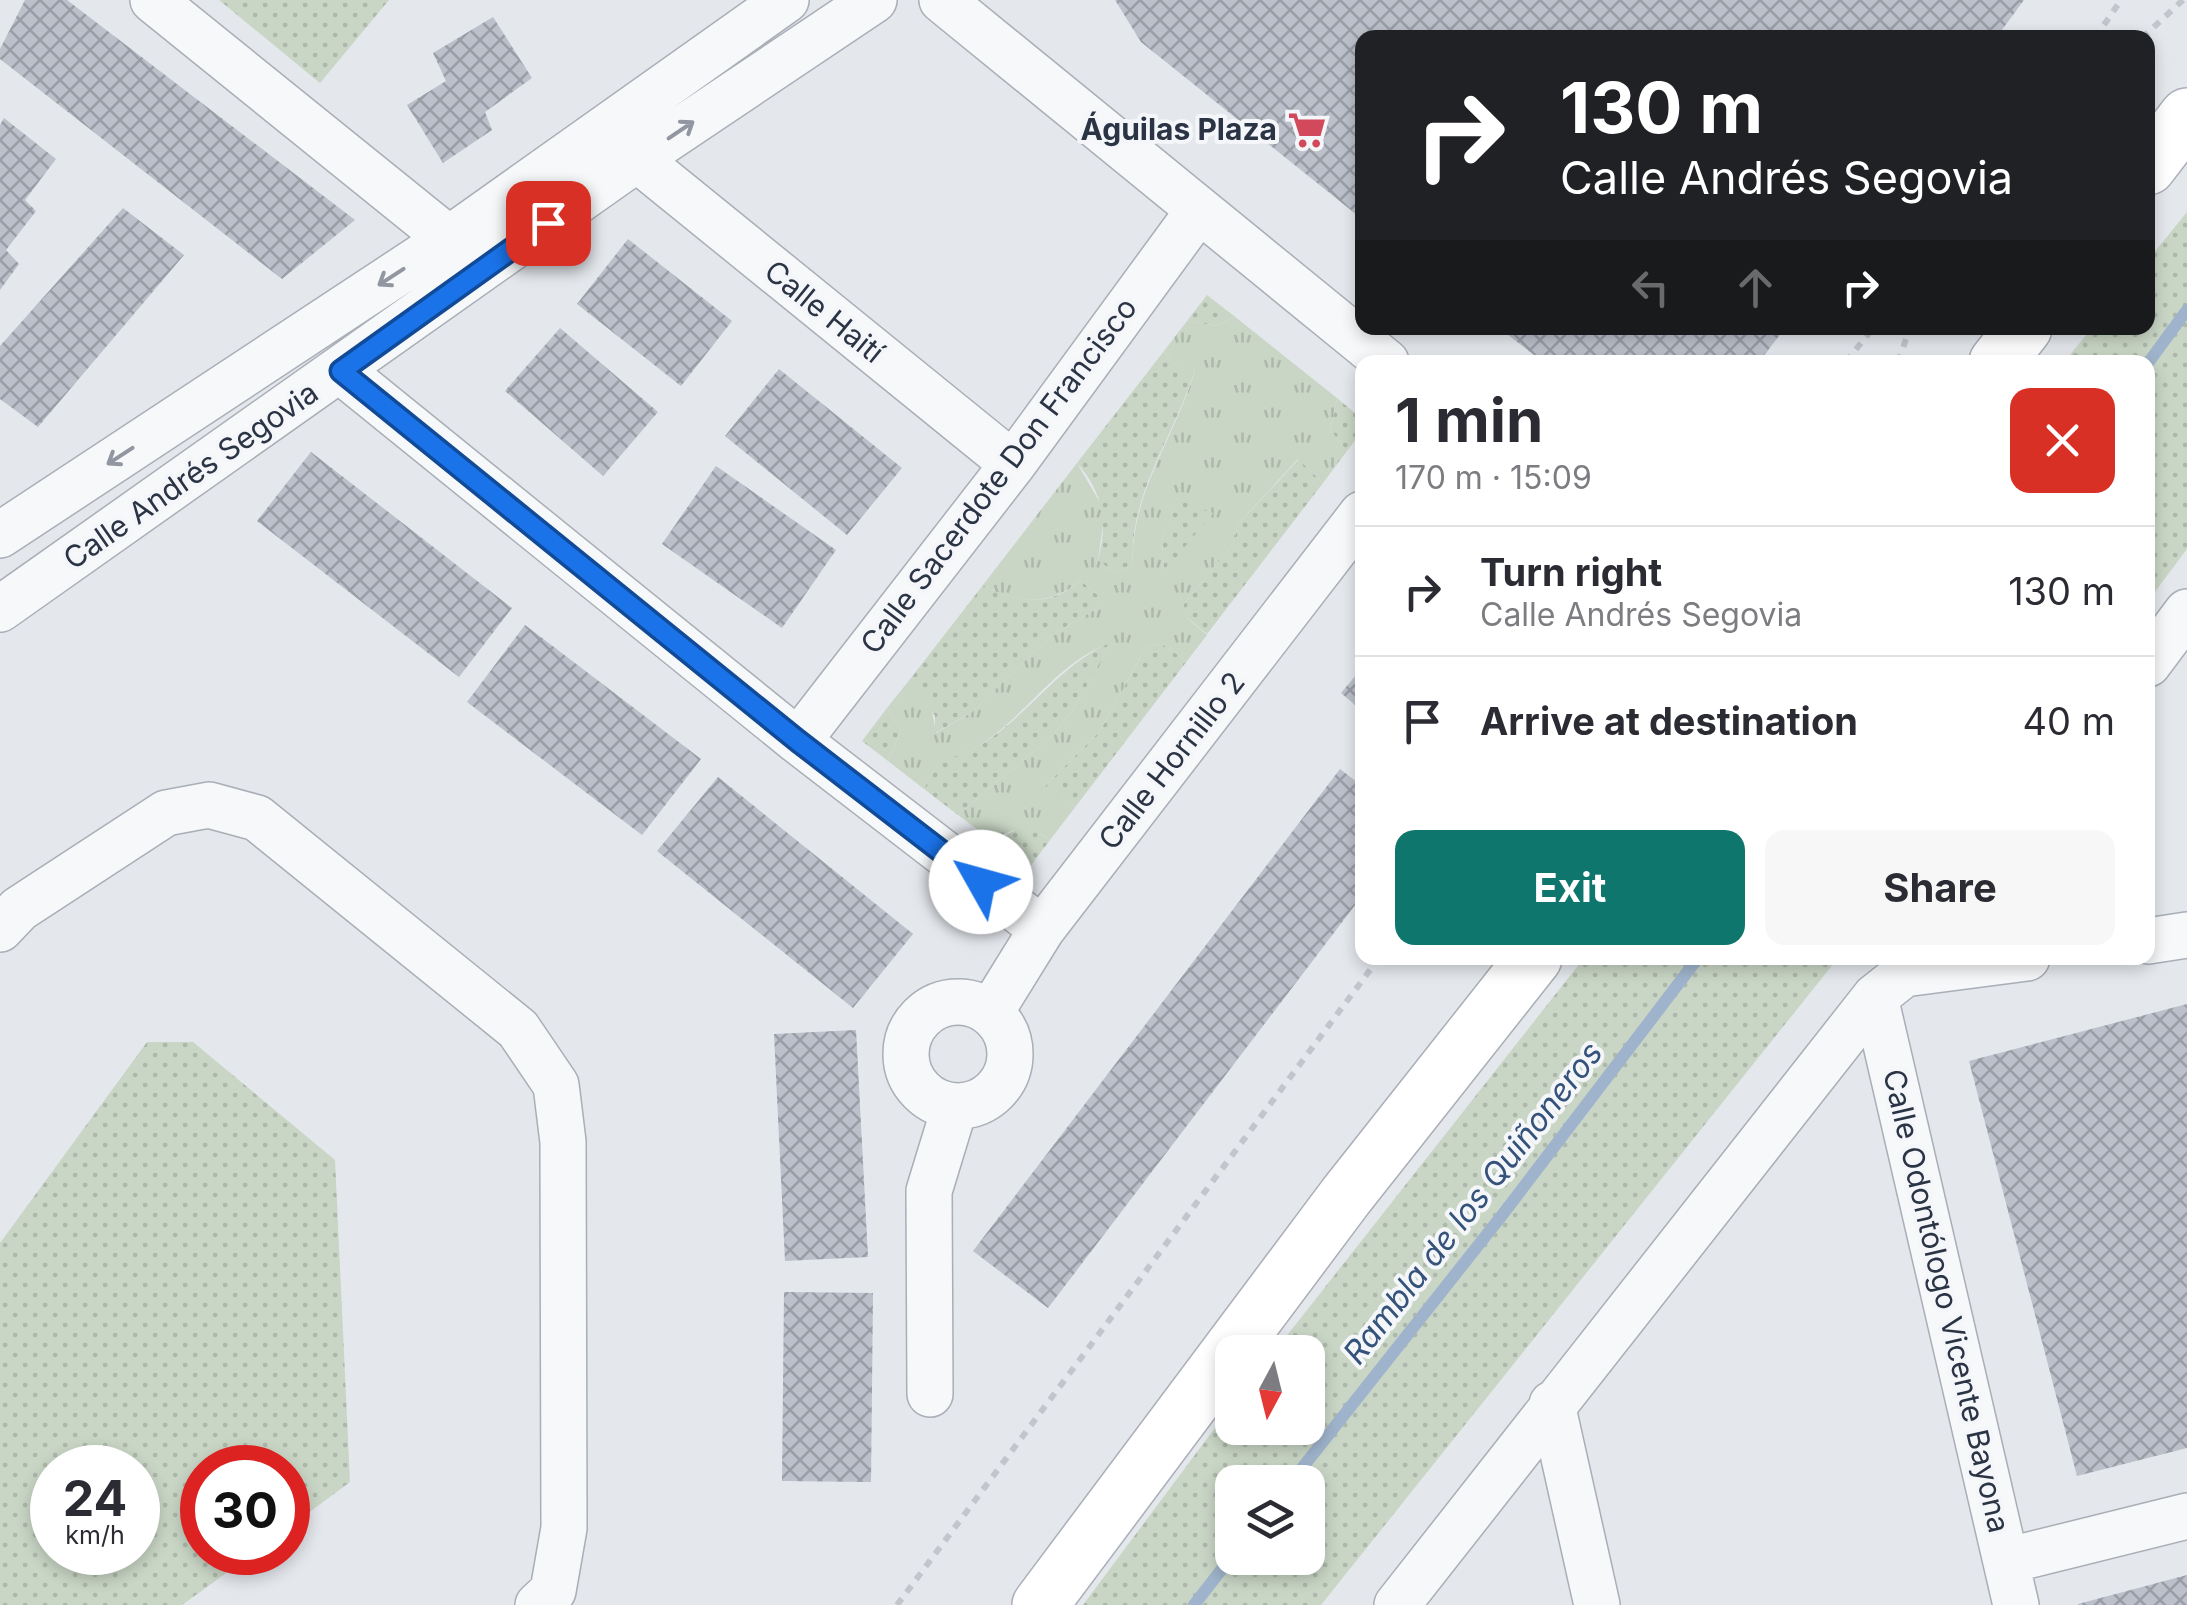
<!DOCTYPE html>
<html lang="en">
<head>
<meta charset="utf-8">
<style>
  body { margin:0; font-family:Inter,sans-serif; background:#f7f7f7; color:#2b2b33; height:100vh; display:flex; flex-direction:column; font-size:38px; white-space:nowrap }
  * { box-sizing:border-box; margin:0 }
  p { font-size:32px; color:#7c7c81 }
  .icon { flex:none; width:55px; height:55px; fill:none; stroke:currentColor; stroke-width:2; stroke-linecap:round; stroke-linejoin:round }
  .map { position:relative; flex:1; overflow:hidden }
  .drawer { position:absolute; left:1355px; top:355px; width:800px; height:610px; display:flex; flex-direction:column; background:#fff; border-radius:20px; box-shadow:0 5px 15px #0003 }
  .drawer>* { flex:none }
  .guide { position:absolute; left:1355px; top:30px; width:800px; height:305px; border-radius:20px; box-shadow:0 5px 15px #0003; background:#202124; color:#fff; overflow:hidden }
  .needle { width:65px; rotate:187deg }
  .buttons { position:absolute; left:1215px; top:1335px; display:grid; gap:20px }
  .buttons a { display:grid; place-items:center; width:110px; height:110px; border-radius:20px; background:#fff; box-shadow:0 5px 15px #0003; font-size:50px }
  .speed { position:absolute; left:30px; top:1445px; display:flex; gap:20px; font-size:50px; font-weight:700; text-align:center }
  .speed>* { display:grid; place-content:center; width:130px; height:130px; border-radius:50%; background:#fff; box-shadow:0 5px 15px #0003; line-height:1 }
  .speed small { font-size:25px; font-weight:400 }
  .speed .limit { border:15px solid #d22; background:#fff; color:#111 }
  .pin { position:absolute; display:grid; place-items:center; width:85px; height:85px; color:#fff; margin:-42px; border-radius:20px; box-shadow:0 5px 15px #0006 }
  .me { position:absolute; width:110px; margin:-55px; rotate:308deg; stroke-linejoin:round; filter:drop-shadow(0 0 8px #0008) }
  .turn { display:flex; align-items:center; gap:35px; height:210px; padding:0 40px; font-size:45px }
  .turn .icon { width:130px; height:130px; stroke-width:2.5 }
  .turn b { display:block; font-size:70px; line-height:85px }
  .lanes { display:flex; align-items:center; height:95px; padding:0 40px; background:#0003; justify-content:center; gap:50px; direction:ltr }
  .lanes .off { opacity:.35 }
  .round { display:grid; place-items:center; flex:none; width:105px; height:105px; border-radius:20px; background:#f7f7f7 }
  .headline { display:flex; align-items:center; justify-content:space-between; height:170px; padding:0 40px }
  h1 { font-size:60px; font-weight:700; line-height:75px }
  .button { display:flex; gap:20px; margin-top:auto; padding:20px 40px }
  .button a { flex:1; height:115px; border-radius:20px; background:#0f766e; color:#fff; font-size:40px; font-weight:700; line-height:115px; text-align:center }
  .button a+a { background:#f7f7f7; color:#2b2b33 }
  ul { padding:0; list-style:none }
  li { display:flex; align-items:center; gap:30px; height:130px; padding:0 40px; border-top:2px solid #e1e1e2 }
  li div { flex:1 }
  li b { display:block; font-size:38px }
  li em { font-style:normal }
  .map>svg:first-child { display:block }
  .grass { fill:url(#grass-dots); fill-rule:evenodd }
  .park { fill:url(#park-tufts); fill-rule:evenodd }
  .lines { fill:none; stroke-linecap:round; stroke-linejoin:round }
  .stream { stroke:#9fb4cc; stroke-width:12 }
  .building { fill:url(#building-cross-hatch) }
  .street-casing { stroke:#a9aeb7; stroke-width:48 }
  .secondary-casing { stroke:#a9aeb7; stroke-width:58 }
  .path { stroke:#c2c5cb; stroke-width:6; stroke-dasharray:8 8; stroke-linecap:butt }
  .street { stroke:#f7f8fa; stroke-width:45 }
  .secondary { stroke:#fff; stroke-width:55 }
  .oneway { stroke:#9196a0 }
  .route-casing { stroke:#114b97; stroke-width:25 }
  .route { stroke:#1a73e8; stroke-width:18 }
  .labels { text-anchor:middle; stroke-width:8; stroke-linejoin:round; paint-order:stroke }
  .poi-label { font-size:30px; font-weight:bold; fill:#2b3445; stroke:#f4f6f9; text-anchor:end }
  .street-label { font-size:30px; fill:#2b3445; stroke:#f4f6f9 }
  .water-label { font-size:32px; font-style:italic; fill:#34527a; stroke:#f4f6f9 }
</style>
</head>
<body>
<div class="map">
<svg width="2187" height="1605" viewBox="0 0 2187 1605">
  <defs>
    <pattern id="grass-dots" width="8" height="8" patternUnits="userSpaceOnUse" patternTransform="scale(2.5)"><rect width="8" height="8" fill="#c9d6c5"/><path d="M2 2h.1M6 6h.1" fill="none" stroke="#adb8ab" stroke-width="1.8" stroke-linecap="round"/></pattern>
    <pattern id="park-tufts" width="24" height="20" patternUnits="userSpaceOnUse" patternTransform="scale(2.5)"><rect width="24" height="20" fill="#c9d6c5"/><path d="M3 7l-1-3M5 7V3M7 7l1-3M15 17l-1-3M17 17v-4M19 17l1-3" fill="none" stroke="#adb8ab"/></pattern>
    <pattern id="building-cross-hatch" width="8" height="8" patternUnits="userSpaceOnUse" patternTransform="scale(2.5)"><rect width="8" height="8" fill="#bbc0ca"/><path d="M0 0l8 8M0 8l8-8" fill="none" stroke="#989da6"/></pattern>
  </defs>
  <rect width="100%" height="100%" fill="#e4e7ec"/>
  <path class="grass" d="M219,0H389L320,83Z
    M2187,212V549L2148,601V362H2064L2092,328H2148V260Z
    M1207,295L1234,316L1218,326L1187,321Z
    M1164,351L1174,364L1195,369C1176,434 1128,495 1133,564L1114,573L1098,560C1108,522 1104,494 1077,463Z
    M1337,398L1362,419V431L1347,451L1330,430Z
    M1299,459L1323,483L1207,634L1184,615V604L1233,544L1238,524Z
    M1180,487L1214,512L1164,573L1162,541Z
    M1080,580L1100,597V607L1053,634L971,713L935,733V716L911,678L983,585C1013,603 1053,608 1080,580Z
    M1112,642L1072,712L1050,738L958,815L924,789L938,760C1012,748 1046,669 1112,642Z
    M1162,644L1187,661L1076,806L1044,787L1100,731L1146,647Z
    M887,708L901,731L888,761L862,741Z
    M1019,828L1035,831L1050,840L1029,868L994,842Z
    M1584,958H1838L1321,1605H1083L1232,1405V1428H1308V1352H1274ZM1232,1482H1308V1558H1232Z
    M147,1042H193L335,1160L350,1482L288,1528V1468H202V1552L254,1553L182,1605H0V1243ZM52,1468H138V1552H52Z"/>
  <path class="park" d="M1234,316L1337,398L1330,430L1347,451L1323,483L1298,459L1238,524L1233,544L1184,604V615L1207,635L1187,661L1162,644L1146,647L1100,731L1045,786L1076,806L1050,840C1029,826 1013,825 994,842L958,815L1050,738L1072,712L1111,643C1043,666 1013,747 938,761L924,789L888,761L901,731L887,708L911,678L930,699L936,733L971,713L1053,634L1100,607V597L1080,580C1052,607 1014,604 983,585L1077,463L1105,511L1098,560L1114,573L1133,564C1130,494 1176,436 1195,370L1174,364L1164,351L1187,321L1218,326ZM1180,489L1189,506L1213,513L1164,572L1162,541Z"/>
  <g class="lines">
    <path class="stream" d="M2148,363L2187,310
      M1291,1482L1503,1214L1698,958
      M1194,1605L1232,1556"/>
  </g>
  <path class="building" d="M25,0H67L355,220L282,279L0,59V49Z
    M1115,0H2024L1996,38H1362V219L1141,42Z
    M493,17L532,78L485,112L492,130L443,163L407,105L446,81L433,53Z
    M4,118L56,159L25,200L36,211L6,250L19,264L0,290V125Z
    M123,208L184,255L38,427L0,399V346Z
    M628,239L732,321L681,386L577,304Z
    M560,328L658,412L603,476L505,391Z
    M1499,328H1785L1759,362H1543Z
    M779,369L902,468L847,535L725,436Z
    M311,452L512,608L459,677L257,521Z
    M716,466L836,550L782,628L662,544Z
    M525,625L701,759L642,835L467,702Z
    M1362,668V711L1341,693Z
    M1340,769L1362,786V896L1048,1308L973,1251Z
    M718,777L913,934L853,1008L657,851Z
    M2187,1004V1448L2077,1476L1969,1061Z
    M856,1030L868,1257L785,1261L774,1034Z
    M784,1292L873,1293L871,1482L782,1481Z
    M2187,1575V1605H2078V1604Z"/>
  <g class="lines">
    <g class="street-casing">
      <path id="street" d="M153,0L449,239
        M942,0L1386,362
        M637,159L1013,464
        M341,371L798,741L1042,929
        M0,535L449,239L786,0
        M0,609L637,159L874,0
        M2148,664L2187,612
        M798,741L1013,464L1199,210
        M0,929L19,909L166,813L209,805L257,818L518,1029L556,1085L563,1142L564,1528L553,1591L538,1605
        M2148,941L2187,935
        M1875,997L2016,1605
        M906 1054a52 52 0 1 1 104 0a52 52 0 1 1-104 0Z
        M990,1013L1042,929L1362,514
        M930,1394L929,1191L955,1106
        M1552,1404L1597,1605
        M2006,1561L2187,1516
        M1397,1605L1875,997L1904,974L2027,958"/>
    </g>
    <g class="secondary-casing">
      <path id="secondary" d="M2148,167L2187,116
        M1997,362L2024,328
        M1040,1605L1346,1196L1534,958"/>
    </g>
    <path class="path" d="M2095,38L2121,0
      M2142,38L2183,0
      M1846,362L1873,328
      M1898,362L1910,328
      M897,1605L1379,958"/>
    <use href="#street" class="street"/>
    <use href="#secondary" class="secondary"/>
  </g>
  <defs><path id="oneway-shaft" d="M-6 0H5M1.5-3L5.5 0L1.5 3" fill="none" stroke-width="1.6" stroke-linecap="round" stroke-linejoin="round" transform="scale(2.5)"/></defs>
  <g class="oneway">
    <use href="#oneway-shaft" transform="translate(681 130) rotate(-34)"/>
    <use href="#oneway-shaft" transform="translate(391 277) rotate(147)"/>
    <use href="#oneway-shaft" transform="translate(120 456) rotate(147)"/>
  </g>
  <g class="lines">
    <g class="route-casing">
      <path id="route" d="M548,223L341,371L798,741L981,882"/>
    </g>
    <use href="#route" class="route"/>
  </g>
  <defs>
    <g id="supermarket-bare" transform="scale(3)"><path d="M-6-5.5h2.5l.6 2H6L4.5 2H-2.5L-4.4-4H-6ZM-1.5 3.2a1.3 1.3 0 1 0 .1 0ZM3 3.2a1.3 1.3 0 1 0 .1 0Z" fill="#d1495b" stroke="#f4f6f9" stroke-width="2.5" paint-order="stroke"/></g>
  </defs>
  <g fill-rule="evenodd">
    <use href="#supermarket-bare" x="1307" y="130"/>
  </g>
  <g class="labels">
    <g class="poi-label">
      <text x="1277" y="140">Águilas Plaza</text>
    </g>
    <g class="street-label">
      <text transform="translate(824 312) rotate(39)" y="10">Calle Haití</text>
      <text transform="translate(191 476) rotate(-35)" y="10">Calle Andrés Segovia</text>
      <text transform="translate(999 476) rotate(-53)" y="10">Calle Sacerdote Don Francisco</text>
      <text transform="translate(1172 761) rotate(-52)" y="10">Calle Hornillo 2</text>
      <text transform="translate(1946 1301) rotate(77)" y="10">Calle Odontólogo Vicente Bayona</text>
    </g>
    <g class="water-label">
      <text transform="translate(1473 1203) rotate(-52)" y="11">Rambla de los Quiñoneros</text>
    </g>
  </g>
</svg>
<div class="buttons">
<a><svg class="needle" viewBox="-14 -14 28 28"><path d="M0-13l5 13h-10z" fill="#e53935"/><path d="M0 13l5-13h-10z" fill="#7c7c81"/></svg></a>
<a><svg class="icon" aria-label="layers" viewBox="0 0 24 24"><path d="M12 4l9 5-9 5-9-5zM3 14l9 5 9-5"/></svg></a>
</div>
<div class="speed"><div>24<small>km/h</small></div><div class="limit">30</div></div>
<div class="pin" style="left:548px;top:223px;background:#d93025"><svg class="icon" aria-label="arrive" viewBox="0 0 24 24"><path d="M6 21V4h12l-3 4 3 4H6"/></svg></div>
<svg class="me" style="left:981px;top:882px" viewBox="-20 -20 40 40"><circle r="19" fill="#fff"/><path d="M0-13L10 11 0 6-10 11z" fill="#1a73e8"/></svg>
<div class="guide">
<div class="turn"><svg class="icon" aria-label="right" viewBox="0 0 24 24"><path d="M7 20v-9h11M14 6l5 5-5 5"/></svg><div><b>130 m</b>Calle Andrés Segovia</div></div>
<div class="lanes"><svg class="icon off" aria-label="left" viewBox="0 0 24 24"><path d="M17 20v-9H6M10 6l-5 5 5 5"/></svg><svg class="icon off" aria-label="ahead" viewBox="0 0 24 24"><path d="M12 20V5M6 11l6-6 6 6"/></svg><svg class="icon" aria-label="right" viewBox="0 0 24 24"><path d="M7 20v-9h11M14 6l5 5-5 5"/></svg></div>
</div>
<section class="drawer">
<div class="headline"><div><h1>1 min</h1><p>170 m · 15:09</p></div><a class="round" style="background:#d93025;color:#fff"><svg class="icon" aria-label="close" viewBox="0 0 24 24"><path d="M6 6l12 12M18 6L6 18"/></svg></a></div>
<ul>
<li><svg class="icon" aria-label="right" viewBox="0 0 24 24"><path d="M7 20v-9h11M14 6l5 5-5 5"/></svg><div><b>Turn right</b><p>Calle Andrés Segovia</p></div><em>130 m</em></li>
<li><svg class="icon" aria-label="arrive" viewBox="0 0 24 24"><path d="M6 21V4h12l-3 4 3 4H6"/></svg><div><b>Arrive at destination</b></div><em>40 m</em></li>
</ul>
<div class="button"><a>Exit</a><a>Share</a></div>
</section>
</div>
</body>
</html>
